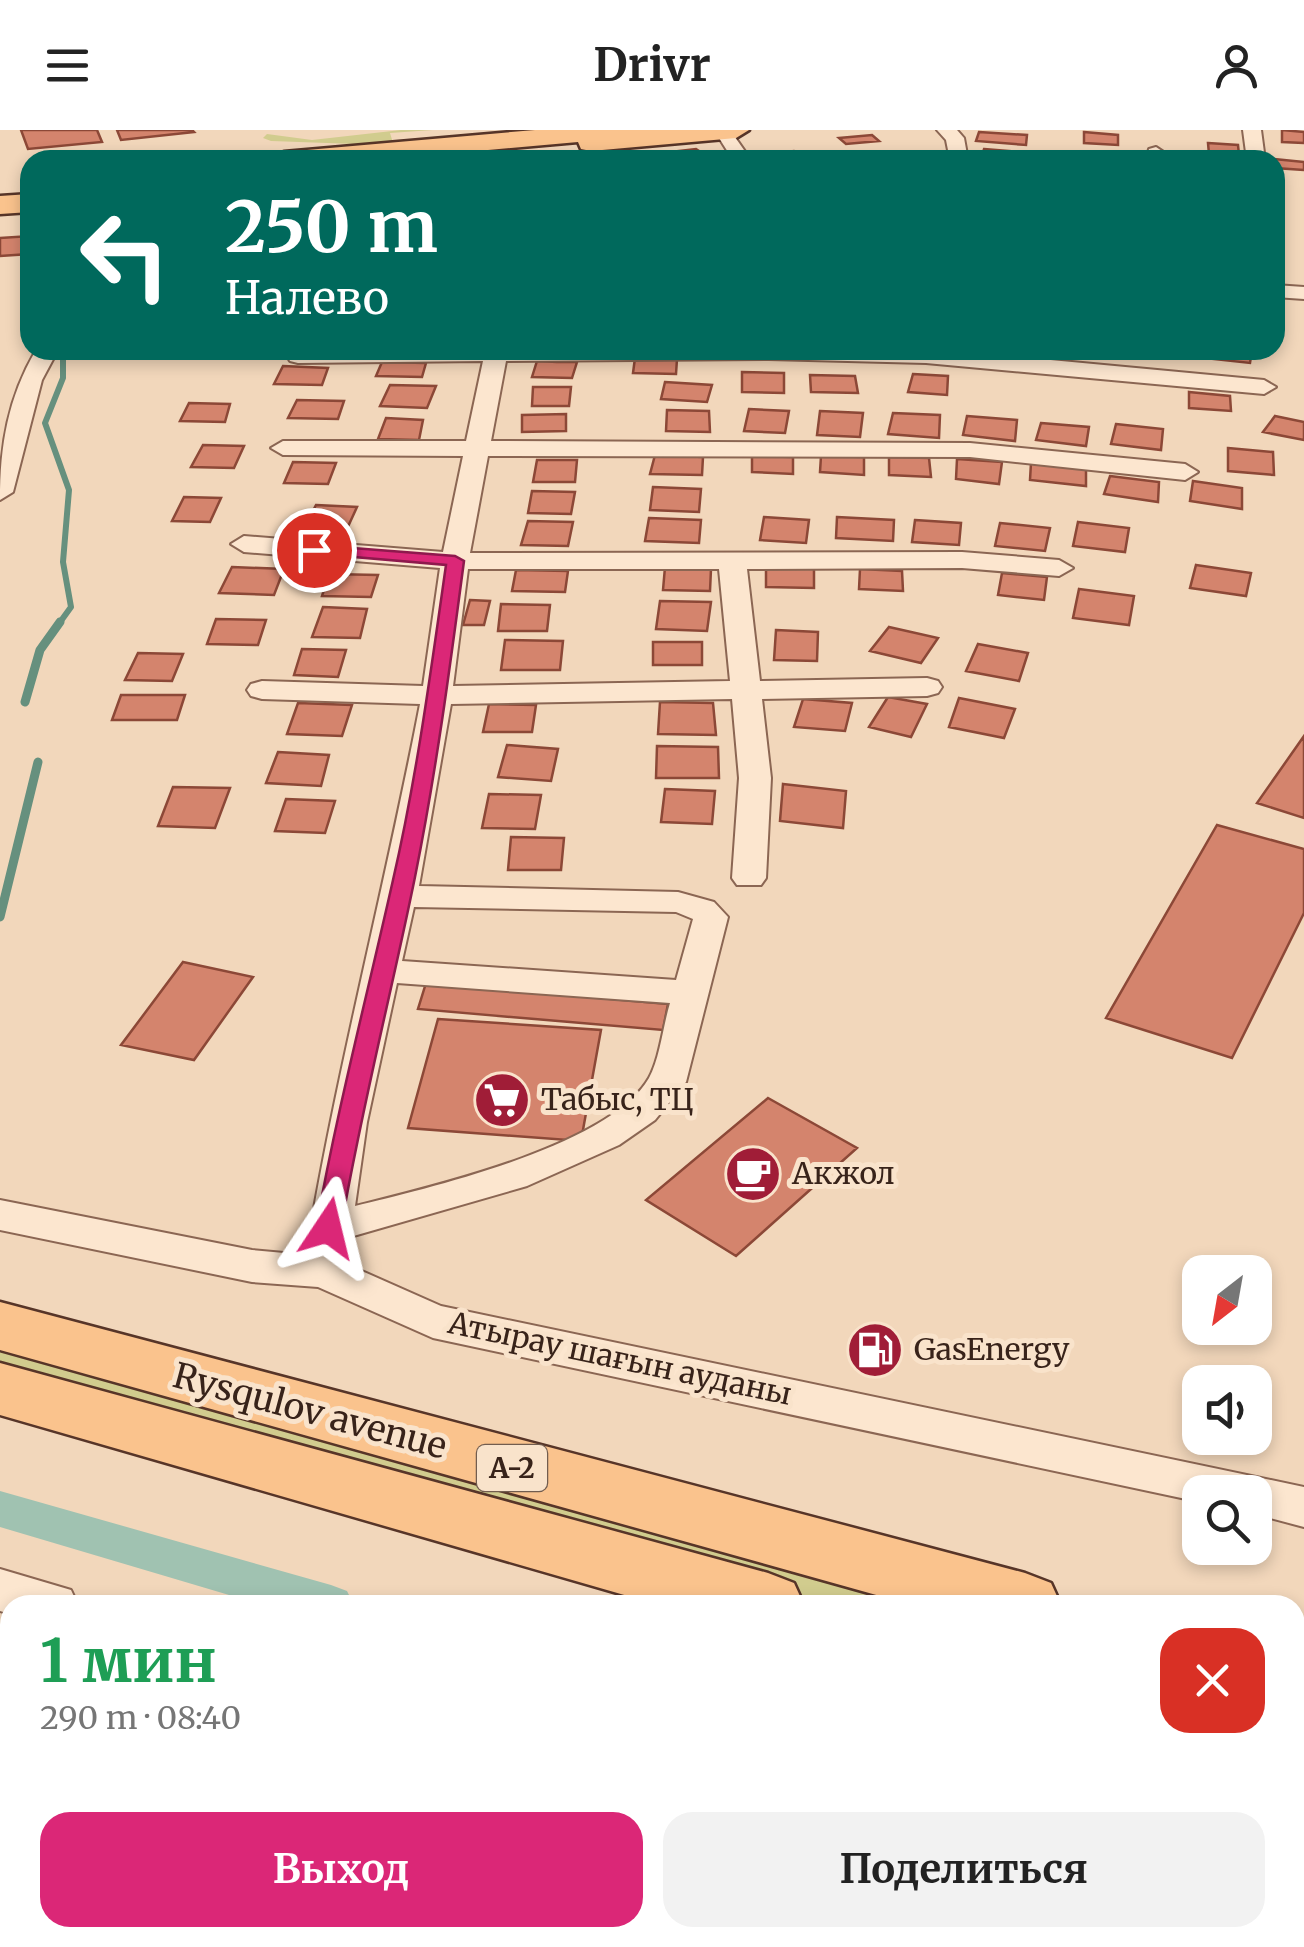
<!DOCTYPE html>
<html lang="ru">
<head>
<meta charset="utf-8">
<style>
  body { margin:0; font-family:Merriweather,serif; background:#f2f2f2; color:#222; height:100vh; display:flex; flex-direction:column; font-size:38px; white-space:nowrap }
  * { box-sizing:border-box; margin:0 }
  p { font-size:32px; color:#767676 }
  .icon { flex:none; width:55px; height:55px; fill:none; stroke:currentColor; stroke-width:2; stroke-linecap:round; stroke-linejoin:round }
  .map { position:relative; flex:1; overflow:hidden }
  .details { position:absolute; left:0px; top:1465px; width:1305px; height:352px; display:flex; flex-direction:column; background:#fff; border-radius:30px 30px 0 0; box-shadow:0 5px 15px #0003 }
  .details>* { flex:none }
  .guide { position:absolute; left:20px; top:20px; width:1265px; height:210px; border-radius:30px; box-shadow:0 5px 15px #0003; background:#00695c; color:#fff; overflow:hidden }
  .needle { width:65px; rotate:211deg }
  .fabs { position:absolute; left:1182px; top:1125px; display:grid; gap:20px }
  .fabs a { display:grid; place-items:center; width:90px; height:90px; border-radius:20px; background:#fff; box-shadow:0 5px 15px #0003; font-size:50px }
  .pin { position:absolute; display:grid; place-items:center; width:85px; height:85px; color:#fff; margin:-42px; border:5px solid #fff; border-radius:50%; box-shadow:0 2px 10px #0007 }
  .me { position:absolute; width:110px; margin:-55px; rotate:10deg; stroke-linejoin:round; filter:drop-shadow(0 0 8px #0008) }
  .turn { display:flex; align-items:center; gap:35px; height:210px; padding:0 40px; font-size:45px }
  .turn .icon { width:130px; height:130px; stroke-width:2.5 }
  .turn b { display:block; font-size:70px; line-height:85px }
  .round { display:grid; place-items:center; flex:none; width:105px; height:105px; border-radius:30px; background:#f2f2f2 }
  .overview { display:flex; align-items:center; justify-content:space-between; height:170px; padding:0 40px }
  h1 { font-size:60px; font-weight:700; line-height:75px; color:#1e9e55 }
  .button { display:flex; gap:20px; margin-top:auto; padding:20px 40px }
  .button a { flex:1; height:115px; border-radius:30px; background:#db2777; color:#fff; font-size:40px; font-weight:700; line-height:115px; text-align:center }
  .button a+a { background:#f2f2f2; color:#222 }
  header { display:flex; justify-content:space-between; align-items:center; height:130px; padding:0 40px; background:#fff; font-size:45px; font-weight:700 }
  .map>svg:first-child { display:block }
  .green { fill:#d1cc8e }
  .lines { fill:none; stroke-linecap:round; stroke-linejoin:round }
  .stream-far1 { stroke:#66907e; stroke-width:6 }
  .stream { stroke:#66907e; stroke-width:9 }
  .canal { fill:#a0c2b1; fill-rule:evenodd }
  .building { fill:#d4846d; stroke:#8c4837; stroke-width:2.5 }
  .street-casing { stroke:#8b6653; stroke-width:4 }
  .primary-casing { stroke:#573528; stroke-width:5 }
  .street { fill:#fce6cf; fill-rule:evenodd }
  .primary { fill:#fac38d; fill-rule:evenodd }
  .route { fill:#db2777; stroke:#8e194d; stroke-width:2.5 }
  .labels { text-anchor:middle; stroke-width:10; stroke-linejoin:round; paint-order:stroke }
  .shield { fill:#f9e3cb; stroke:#725d4f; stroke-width:2.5 }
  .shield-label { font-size:28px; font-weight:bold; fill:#38231a }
  .poi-label { font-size:30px; fill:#38231a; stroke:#f9e3cb; text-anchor:start }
  .street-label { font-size:30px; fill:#38231a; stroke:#f9e3cb }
  .near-street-label { font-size:35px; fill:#38231a; stroke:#f9e3cb }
</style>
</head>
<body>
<header><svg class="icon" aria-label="menu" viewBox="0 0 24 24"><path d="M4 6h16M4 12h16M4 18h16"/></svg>Drivr<svg class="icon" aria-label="person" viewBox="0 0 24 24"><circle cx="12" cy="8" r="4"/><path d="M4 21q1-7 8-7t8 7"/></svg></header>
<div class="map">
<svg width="1304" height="1817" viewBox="0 0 1304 1817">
  <rect width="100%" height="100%" fill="#f2d7bb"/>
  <path class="green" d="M401,0H433L390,3L393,13L384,15L271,11L263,8L267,4L312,10Z
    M0,1216L939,1475H816L0,1247Z
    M758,1808H959L968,1817H754Z"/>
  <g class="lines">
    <path class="stream-far1" d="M58,495L71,477L63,432L69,360L45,293L63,248V220"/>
    <path class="stream" d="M25,572L40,520L60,492
      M0,787L38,632"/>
    <path class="canal" d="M0,1361L331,1455L347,1461L354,1475H263L0,1397Z
      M1295,1728L1304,1731V1781L1295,1778Z"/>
  </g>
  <path class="building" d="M21,0H97L102,12L28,19Z
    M117,0H192L194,2L121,10Z
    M1282,0L1304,2V13L1282,12Z
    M979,2L1027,5L1026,15L976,11Z
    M1084,2L1118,5V15L1084,13Z
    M872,5L879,11L846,14L839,8Z
    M1208,13L1238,15L1239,25L1209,24Z
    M696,19L708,27L681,30L671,22Z
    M984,19L1020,22L1018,28L982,26Z
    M794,21L806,29L775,30L768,24Z
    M1274,29L1304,32V40L1275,38Z
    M30,106L29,124L0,126V108Z
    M1197,220H1252L1250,233L1195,227Z
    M635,228L677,229L676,244L633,243Z
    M537,231L557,232H577L572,248L532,247Z
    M382,232L426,233L422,247L376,246Z
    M283,236L328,238L322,255L274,254Z
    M742,242L784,243V263L742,262Z
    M913,244L948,246L947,265L908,262Z
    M810,245L855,246L858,263L811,262Z
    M665,252L712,255L707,272L661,269Z
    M390,255L436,256L427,278L380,276Z
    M533,257H571L569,276H532Z
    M1189,262L1230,266L1231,281L1189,278Z
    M297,270L344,271L338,289L288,288Z
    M189,273L230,274L225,292L180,291Z
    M749,279L789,281L785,303L744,301Z
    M667,280L709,281L710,302L666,301Z
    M820,281L863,283L860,307L817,305Z
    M893,283L940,285L939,308L888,304Z
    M566,284V301L522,302V285Z
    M967,286L1017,290L1015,311L963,305Z
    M1275,286L1304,292V310L1263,302Z
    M386,288L423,290L419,310L378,309Z
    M1041,293L1089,297L1086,316L1036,310Z
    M1116,294L1163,299L1161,320L1111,314Z
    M203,315L244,316L234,338L191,337Z
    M1228,318L1273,322L1274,345L1228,341Z
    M655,325L703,327L702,345L650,344Z
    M752,326L793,327V344L752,342Z
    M821,326L864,327V345L820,342Z
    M889,327L929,328L931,347L889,345Z
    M957,329L1002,332L999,354L956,349Z
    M537,330H577L575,352H533Z
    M293,332L336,333L328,354L284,353Z
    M1031,333L1086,339V356L1030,350Z
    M1110,346L1159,352L1158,372L1104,364Z
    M1193,351L1242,358V379L1190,371Z
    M653,357L701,359L699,382L650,380Z
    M532,361L575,362L571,384L528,383Z
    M184,367L221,368L210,392L172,391Z
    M316,375L357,377L346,401L304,398Z
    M764,387L809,390L806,413L760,410Z
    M837,387L894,390L893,411L836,408Z
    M649,388L701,390L699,413L645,411Z
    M915,390L961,393L959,415L912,412Z
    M528,391L573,392L568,416L521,415Z
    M1078,392L1129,398L1125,422L1073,416Z
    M1000,393L1050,398L1045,421L995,416Z
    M1196,435L1251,443L1246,466L1190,458Z
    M766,436L814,437V458L766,457Z
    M232,437L284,439L274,465L219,463Z
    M665,437L711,439L710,461L663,460Z
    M860,439L902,441L903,461L859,459Z
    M516,440L568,441L565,462L512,461Z
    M1002,443L1047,447L1044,470L998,465Z
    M329,444L378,445L371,467L322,466Z
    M1079,459L1134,466L1129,495L1073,488Z
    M470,470L490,471L484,495H463Z
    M660,471L711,472L707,501L656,499Z
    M501,474L550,475L547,501H498Z
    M323,477L367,479L360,508L312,507Z
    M216,489L266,490L258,515L207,514Z
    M889,497L938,508L921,533L870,521Z
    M776,500L818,502L817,531L774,530Z
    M505,510L563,511L560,540H501Z
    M653,512H702V535H653Z
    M978,514L1028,523L1019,551L966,541Z
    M302,519L346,520L338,547L294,545Z
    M138,523L183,524L172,551L125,550Z
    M121,565H185L177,590H112Z
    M888,567L927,574L911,607L869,597Z
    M959,568L1015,579L1004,608L949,597Z
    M803,569L852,573L845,601L794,597Z
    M660,572L713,573L716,605L658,604Z
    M298,573L352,575L342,606L287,604Z
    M489,574L536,575L532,602H483Z
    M1304,606V688L1257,673Z
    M507,615L558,619L551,651L498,647Z
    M657,616L718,617L719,648H656Z
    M278,622L329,625L321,656L266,653Z
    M783,654L846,661L843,698L780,691Z
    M173,657L230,658L215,698L158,696Z
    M665,659L715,661L712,694L661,692Z
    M489,664L541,665L535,699L482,698Z
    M286,669L335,671L325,703L275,701Z
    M1217,695L1304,719V783L1232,928L1106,888Z
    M511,707L564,708L561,740H508Z
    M183,832L253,847L194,930L121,915Z
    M426,853L668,874L663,900L418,879Z
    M438,889L601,900L581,1011L408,998Z
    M768,968L857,1018L736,1126L646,1070Z
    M10,1592V1721L0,1736V1607Z
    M96,1808H167L161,1817H90Z
    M236,1808H347L342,1817H230Z
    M433,1808H502L523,1817H428Z"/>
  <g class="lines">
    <g class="street-casing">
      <path id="street" d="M714,0H730L751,30H733Z
        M937,0H957L964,8L968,30H950L946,10Z
        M1243,0H1261L1265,30H1247Z
        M1156,17L1165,23L1164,30H1146L1149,19Z
        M1275,155L1304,157V169L1275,167Z
        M36,220H58L42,250L13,362L0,370C0,315 8,268 36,220Z
        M943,220L1264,250L1276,257L1264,264L926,233L769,229L506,231L491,311L970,313L1185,334L1198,342L1185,350L970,327L488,326L470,423L962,422L1059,430L1073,438L1059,446L962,438L747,439L760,551L927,548L938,551L942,557L938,563L927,566L762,569L771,648L766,748L761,755H737L732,748L739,648L732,569L451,574L419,756L678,762L714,772L728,787L686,952L655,990L619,1015L527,1056L350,1107L346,1134L441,1176L1304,1357V1397L1255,1384V1362H1200V1372L433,1208L318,1157L252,1152L0,1100V1070L252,1120L306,1125C336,942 385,758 420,574L262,569L251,566L247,560L251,554L262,551L423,556L440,438L244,422L231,414L244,406L443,422L463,326L283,325L271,318L283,311H466L483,231L298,233L290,231L287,226L290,221ZM468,439H719L730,551L453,556ZM414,777L676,782L693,789L676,850L402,831ZM397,853L670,873C663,896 660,928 649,948C610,1016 428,1058 355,1076L367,992Z
        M0,1439L71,1460L78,1475H10V1484L0,1481Z
        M994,1808H1050L1047,1817H991Z
        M1153,1808H1236L1240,1817H1156Z"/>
    </g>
    <g class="primary-casing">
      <path id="primary" d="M535,0H749L736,8L591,21L581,19L578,12L378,30H270L284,22Z
        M30,64V82L0,84V66Z
        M0,1172L1025,1443L1051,1453L1061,1475H912L0,1220Z
        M0,1233L768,1443L794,1453L804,1475H659L0,1285Z
        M1295,1513L1304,1515V1583L1295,1579Z
        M1295,1589L1304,1591V1663L1295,1661Z"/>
    </g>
    <use href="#street" class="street"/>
    <use href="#primary" class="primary"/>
  </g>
  <path class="route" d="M314,415L455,426L464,431C450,537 436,643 415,747C391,865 361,980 341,1098L337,1104H320L316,1098C337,980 367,866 393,750C417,646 431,540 446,435L308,423L306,420Z"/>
  <defs>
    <g id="supermarket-disc" transform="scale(2.875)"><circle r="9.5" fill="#a01d37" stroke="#f9e3cb"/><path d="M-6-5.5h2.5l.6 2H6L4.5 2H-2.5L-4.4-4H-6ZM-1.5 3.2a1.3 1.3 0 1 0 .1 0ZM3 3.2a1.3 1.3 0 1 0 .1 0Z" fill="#fff"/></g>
    <g id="cafe-disc" transform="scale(2.875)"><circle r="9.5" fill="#a01d37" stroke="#f9e3cb"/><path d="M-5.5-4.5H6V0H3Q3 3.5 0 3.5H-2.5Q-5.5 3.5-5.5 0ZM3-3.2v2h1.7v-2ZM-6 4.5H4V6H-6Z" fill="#fff"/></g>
    <g id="fuel-disc" transform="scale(2.875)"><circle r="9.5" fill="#a01d37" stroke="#f9e3cb"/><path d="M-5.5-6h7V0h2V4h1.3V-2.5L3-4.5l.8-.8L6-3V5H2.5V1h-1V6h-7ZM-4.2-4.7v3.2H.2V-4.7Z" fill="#fff"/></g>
  </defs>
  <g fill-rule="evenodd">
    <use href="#supermarket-disc" x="502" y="970"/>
    <use href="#cafe-disc" x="753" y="1044"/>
    <use href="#fuel-disc" x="875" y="1220"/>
  </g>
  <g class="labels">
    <rect class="shield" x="477" y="1315" width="70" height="46" rx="8"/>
    <g class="shield-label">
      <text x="512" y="1348">A-2</text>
    </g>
    <g class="poi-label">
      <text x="541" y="980">Табыс, ТЦ</text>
      <text x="792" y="1054">Акжол</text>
      <text x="914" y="1230">GasEnergy</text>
    </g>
    <g class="street-label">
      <text transform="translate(620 1229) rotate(12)" y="10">Атырау шағын ауданы</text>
    </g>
    <g class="near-street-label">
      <text transform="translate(310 1281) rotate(15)" y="12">Rysqulov avenue</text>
    </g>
  </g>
</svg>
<div class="fabs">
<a><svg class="needle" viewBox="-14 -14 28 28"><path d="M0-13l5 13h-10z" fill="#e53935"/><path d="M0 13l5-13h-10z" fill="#767676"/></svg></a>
<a><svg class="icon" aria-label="sound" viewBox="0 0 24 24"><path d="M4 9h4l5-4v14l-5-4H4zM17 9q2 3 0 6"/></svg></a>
<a><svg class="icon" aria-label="search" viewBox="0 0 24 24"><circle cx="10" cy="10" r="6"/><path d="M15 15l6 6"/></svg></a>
</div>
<div class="pin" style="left:314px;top:420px;background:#d93025"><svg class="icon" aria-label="arrive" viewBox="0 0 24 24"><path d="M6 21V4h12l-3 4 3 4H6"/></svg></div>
<svg class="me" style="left:328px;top:1098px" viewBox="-20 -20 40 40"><path d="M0-17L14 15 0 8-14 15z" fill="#db2777" stroke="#fff" stroke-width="4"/></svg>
<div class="guide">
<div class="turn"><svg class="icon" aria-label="left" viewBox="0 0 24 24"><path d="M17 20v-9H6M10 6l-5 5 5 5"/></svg><div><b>250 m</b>Налево</div></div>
</div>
<section class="details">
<div class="overview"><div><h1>1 мин</h1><p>290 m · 08:40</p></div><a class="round" style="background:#d93025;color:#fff"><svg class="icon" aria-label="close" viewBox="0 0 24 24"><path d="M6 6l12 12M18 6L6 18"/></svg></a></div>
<div class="button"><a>Выход</a><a>Поделиться</a></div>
</section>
</div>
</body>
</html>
